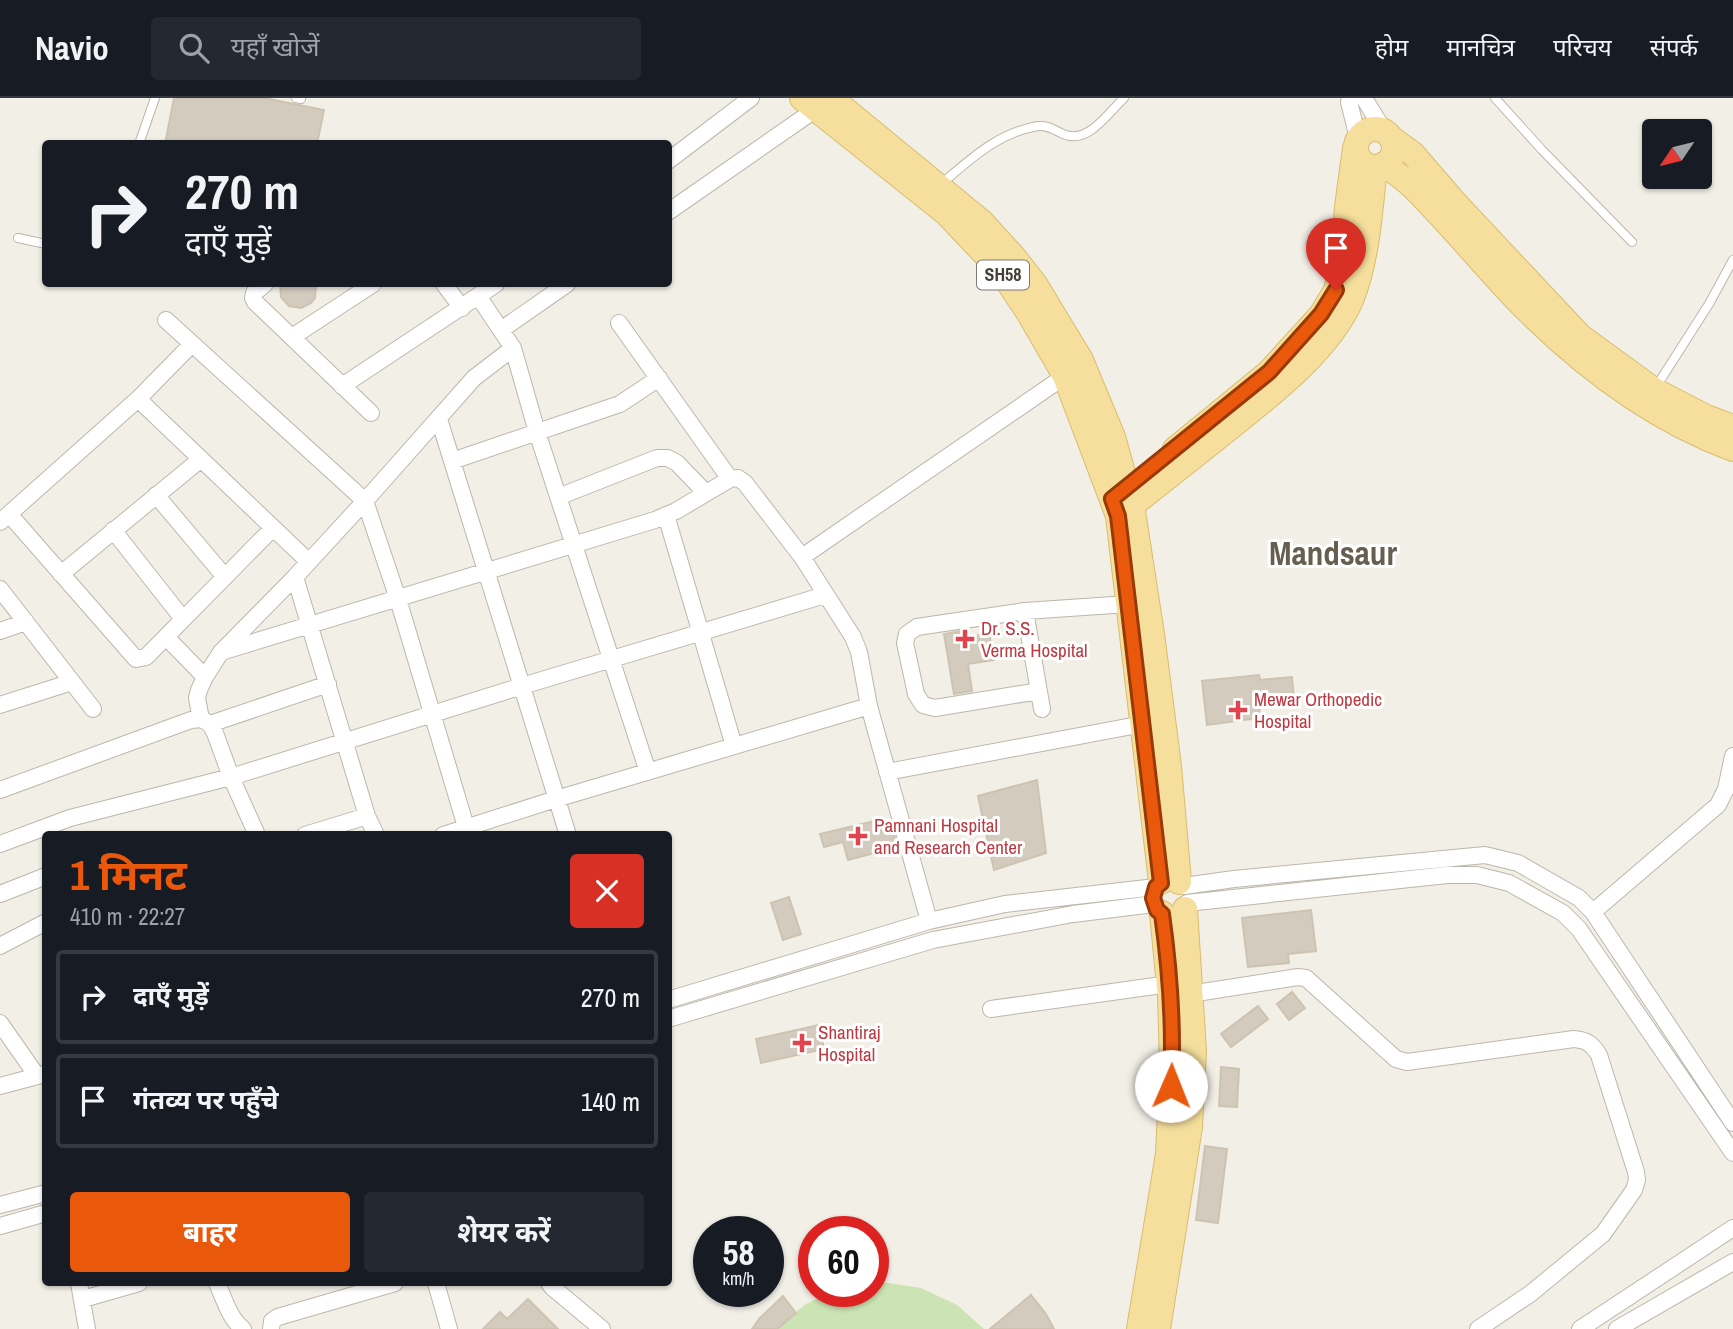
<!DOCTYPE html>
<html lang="hi">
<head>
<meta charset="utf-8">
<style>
  body { margin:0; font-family:"Archivo Narrow","Noto Sans Devanagari",sans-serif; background:#242831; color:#f1f3f6; height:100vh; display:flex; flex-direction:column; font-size:26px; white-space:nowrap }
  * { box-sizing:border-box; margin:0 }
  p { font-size:23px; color:#9ea1a6 }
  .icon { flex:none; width:38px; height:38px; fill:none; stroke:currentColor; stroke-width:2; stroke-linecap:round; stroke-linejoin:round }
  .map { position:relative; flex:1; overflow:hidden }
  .side { position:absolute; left:42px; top:733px; width:630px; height:455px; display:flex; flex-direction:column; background:#171b24; border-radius:7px; box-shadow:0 2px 5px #0004 }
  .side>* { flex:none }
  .banner { position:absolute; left:42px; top:42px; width:630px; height:147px; border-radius:7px; box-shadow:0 2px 5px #0004; background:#171b24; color:#f1f3f6; overflow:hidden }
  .needle { width:46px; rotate:235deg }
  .tools { position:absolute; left:1642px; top:21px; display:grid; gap:14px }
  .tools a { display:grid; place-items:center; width:70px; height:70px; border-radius:7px; background:#171b24; box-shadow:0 2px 5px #0004; font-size:35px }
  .speed { position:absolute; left:693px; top:1118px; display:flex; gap:14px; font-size:35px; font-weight:700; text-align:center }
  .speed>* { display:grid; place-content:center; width:91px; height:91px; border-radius:50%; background:#171b24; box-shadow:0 2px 5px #0004; line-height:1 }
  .speed small { font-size:18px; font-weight:400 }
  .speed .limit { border:10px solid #d22; background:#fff; color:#111 }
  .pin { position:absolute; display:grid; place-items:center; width:60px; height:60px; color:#fff; margin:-72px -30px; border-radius:50% 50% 50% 0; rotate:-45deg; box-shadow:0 0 7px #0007 }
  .pin .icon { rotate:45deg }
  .me { position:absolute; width:77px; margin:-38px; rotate:1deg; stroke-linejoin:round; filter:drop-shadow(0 0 5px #0008) }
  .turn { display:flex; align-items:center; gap:24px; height:147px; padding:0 28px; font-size:32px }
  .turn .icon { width:91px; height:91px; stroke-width:2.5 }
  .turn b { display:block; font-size:49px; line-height:60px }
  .round { display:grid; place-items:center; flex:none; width:74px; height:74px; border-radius:7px; background:#242831 }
  .headline { display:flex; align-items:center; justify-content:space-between; height:119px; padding:0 28px }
  h1 { font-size:42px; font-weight:700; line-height:52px; color:#ea580c }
  .action { display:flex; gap:14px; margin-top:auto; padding:14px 28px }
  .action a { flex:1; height:80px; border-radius:7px; background:#ea580c; color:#fff; font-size:28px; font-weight:700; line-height:80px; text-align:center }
  .action a+a { background:#242831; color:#f1f3f6 }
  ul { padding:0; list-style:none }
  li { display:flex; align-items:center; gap:21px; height:94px; margin:0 14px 10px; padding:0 14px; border:4px solid #363941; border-radius:7px }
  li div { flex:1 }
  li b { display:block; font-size:26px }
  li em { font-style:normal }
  header { display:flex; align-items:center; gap:42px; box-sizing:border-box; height:98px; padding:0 35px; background:#171b24; border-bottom:2px solid #363941 }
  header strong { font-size:33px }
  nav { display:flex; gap:38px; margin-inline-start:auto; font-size:24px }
  .search { width:490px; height:63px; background:#242831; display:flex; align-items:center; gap:18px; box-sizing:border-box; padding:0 24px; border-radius:7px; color:#9ea1a6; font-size:26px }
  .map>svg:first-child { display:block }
  .green { fill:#cce3b3 }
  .building { fill:#d3cbbe; stroke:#cdc3b1; stroke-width:2 }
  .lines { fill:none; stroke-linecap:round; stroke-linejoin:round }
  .service-casing { stroke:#bdb7ab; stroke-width:10 }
  .minor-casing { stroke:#bdb7ab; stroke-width:18 }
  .primary-casing { stroke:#d9bc6e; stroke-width:26 }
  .service { stroke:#fff; stroke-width:8 }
  .minor { stroke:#fff; stroke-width:16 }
  .primary { stroke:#f6df9d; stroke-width:24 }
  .route-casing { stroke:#983908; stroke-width:18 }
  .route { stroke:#ea580c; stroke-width:12 }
  .health-dot { fill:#e0444e; stroke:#fff; stroke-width:2.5 }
  .labels { text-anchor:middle; stroke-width:6; stroke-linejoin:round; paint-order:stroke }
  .shield { fill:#fff; stroke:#7d7973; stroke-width:2 }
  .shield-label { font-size:18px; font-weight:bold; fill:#454037 }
  .health-label { font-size:19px; fill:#be3a42; stroke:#fff; text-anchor:start }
  .town-label { font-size:33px; font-weight:bold; fill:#665e4f; stroke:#fff }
</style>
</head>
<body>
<header>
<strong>Navio</strong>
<div class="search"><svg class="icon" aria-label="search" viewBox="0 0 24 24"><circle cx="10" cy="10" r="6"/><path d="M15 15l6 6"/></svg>यहाँ खोजें</div>
<nav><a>होम</a><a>मानचित्र</a><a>परिचय</a><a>संपर्क</a></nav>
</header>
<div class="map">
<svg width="1733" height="1231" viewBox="0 0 1733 1231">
  <rect width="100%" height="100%" fill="#f2efe7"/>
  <path class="green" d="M882,1184L921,1190L957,1207L984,1231H752L760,1220L783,1198L796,1214L806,1206L833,1194H873V1185Z"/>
  <path class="building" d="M174,0H264L324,12L317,46H165Z
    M280,186H316L315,200L311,205L301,210L289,208L281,199Z
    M962,533L964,540L989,535L994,562L968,566L972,593L954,596L944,536Z
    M1259,577L1260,582L1292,579L1294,601L1259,605L1260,620L1207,627L1202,583Z
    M1037,682L1046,755L994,772L978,698Z
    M879,722L882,734L893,731L897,749L848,762L843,744L824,749L820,736Z
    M789,799L801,836L783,842L771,805Z
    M1311,812L1316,853L1288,856L1289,865L1248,869L1242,820Z
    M1292,894L1305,910L1289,922L1277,906Z
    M1258,908L1268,921L1231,949L1221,936Z
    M819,927L824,951L761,965L756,941Z
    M1221,969L1239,971L1237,1009L1219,1008Z
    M1205,1048L1227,1051L1218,1125L1196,1122Z
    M1031,1197L1046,1216L1054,1231H990Z
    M783,1198L796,1215L777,1231H752L760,1220Z
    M528,1201L558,1231H483L500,1214L507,1221Z"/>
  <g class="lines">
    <g class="service-casing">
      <path id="service" d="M296,0L301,1
        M1495,0L1542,52L1632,144
        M139,46L155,0
        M941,86C971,61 997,35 1038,28C1048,27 1054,32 1063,36C1088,47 1108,15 1124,0
        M18,140L46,146
        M1656,289L1709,206L1733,162"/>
    </g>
    <g class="minor-casing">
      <path id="minor" d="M1350,0L1349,4L1358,40
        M1364,0L1384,33
        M668,63L751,0
        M668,114L816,11
        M265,186L254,195L253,200L255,204L371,315
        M444,186L462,210
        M478,198L513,250L537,334L648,674
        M166,222L365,403L398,501L466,729
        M619,225L730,381
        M501,232L567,186
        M292,239L373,186
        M342,288L496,186
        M138,301L309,464
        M439,321L568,737
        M452,363L620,306L659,280
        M156,397L225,479
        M558,399L657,360H668L677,365L705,394
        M9,416L136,561L146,559L273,430
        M666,417L734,648
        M0,424L138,301L192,246
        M113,432L183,521
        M802,459L1065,278
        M61,476L201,361
        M295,479L367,718L376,737
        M0,491L93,611
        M1025,513L1042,611
        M0,533L26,524
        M166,539L205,579
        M221,554L655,422L676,413L730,381L738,380L745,385L802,459L853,539L859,554L869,608L929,823
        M1039,593L935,610L923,607L916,596L905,545L907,536L917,529L1025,513L1128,506
        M0,607L72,584
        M201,621L197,600L199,592L205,579L221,554L295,479L365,403L474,280L513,250
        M210,626L328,586
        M887,674L1143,626
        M0,692L191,622L201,621L210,626L215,635L231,679L257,737
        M305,737L367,718
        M443,737L556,701L869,608
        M0,746L70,720L231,679L522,588L825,497
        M1184,788L1234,781L1485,757L1518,765L1579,800L1593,814L1733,1025
        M0,796L46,778
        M1187,805L1447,777H1477L1509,785L1563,815L1579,831L1733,1055
        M1593,814L1718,707L1726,691L1733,658
        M0,848L46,824
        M1190,896L1298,879L1306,880L1396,961L1407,964L1574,941C1587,942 1592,946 1599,957L1636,1074L1637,1082L1634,1092L1603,1136L1530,1196L1478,1231
        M668,902L929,823L1005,806L1156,789
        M991,911L1169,886
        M668,921L933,842L1073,816L1154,806
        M0,925L37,978
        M0,988L45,976
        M0,1107L46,1095
        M0,1128L46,1115
        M79,1185L87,1231
        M217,1185C224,1200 229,1220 243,1231
        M436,1185L449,1231
        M549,1185L552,1189L602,1231
        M83,1201L139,1185
        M271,1231L272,1223L278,1219L395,1185
        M1580,1231L1733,1130
        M1617,1231L1733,1164"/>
    </g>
    <g class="primary-casing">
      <path id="primary" d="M802,0L946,115L1000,172L1028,214L1065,278L1118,418L1161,784
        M831,0L982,124L1013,158L1035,186L1081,262L1113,339L1132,407L1152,536L1169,668L1179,784
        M1356 50a19 19 0 1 1 38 0a19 19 0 1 1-38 0Z
        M1391,40L1413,56L1457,107L1580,238L1654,292L1706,319L1733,329
        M1384,66C1394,74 1405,81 1414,90C1449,125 1481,164 1515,200C1577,264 1649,320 1733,351
        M1175,351L1269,274L1321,217L1336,192L1343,166L1347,109L1355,50
        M1121,416C1153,391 1185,365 1217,340C1263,303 1329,255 1352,200C1368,158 1370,113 1375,69
        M1139,1231L1168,1056L1172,966L1170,899L1162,815
        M1158,1231L1190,1029L1194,953L1185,811"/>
    </g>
    <use href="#service" class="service"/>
    <use href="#minor" class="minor"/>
    <use href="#primary" class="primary"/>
  </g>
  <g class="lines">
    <g class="route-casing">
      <path id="route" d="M1171,988C1174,931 1170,873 1162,816L1157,812L1153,800L1156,789L1161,785L1118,418L1112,401L1269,274L1321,216L1336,192"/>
    </g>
    <use href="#route" class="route"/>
  </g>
  <g class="health-dot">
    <path d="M961.5 530.5h7v7h7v7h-7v7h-7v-7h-7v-7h7z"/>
    <path d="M1234.5 601.5h7v7h7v7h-7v7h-7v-7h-7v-7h7z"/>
    <path d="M854.5 727.5h7v7h7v7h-7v7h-7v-7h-7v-7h7z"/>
    <path d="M798.5 934.5h7v7h7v7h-7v7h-7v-7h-7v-7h7z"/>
  </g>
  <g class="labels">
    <rect class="shield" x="977" y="162.5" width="52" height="29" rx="5"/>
    <g class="shield-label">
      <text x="1003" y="183">SH58</text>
    </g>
    <g class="health-label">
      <text x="981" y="537">Dr. S.S.<tspan x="981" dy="22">Verma Hospital</tspan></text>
      <text x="1254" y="608">Mewar Orthopedic<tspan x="1254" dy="22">Hospital</tspan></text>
      <text x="874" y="734">Pamnani Hospital<tspan x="874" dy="22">and Research Center</tspan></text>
      <text x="818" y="941">Shantiraj<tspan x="818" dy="22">Hospital</tspan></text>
    </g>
    <g class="town-label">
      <text x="1333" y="467">Mandsaur</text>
    </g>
  </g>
</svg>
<div class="tools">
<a><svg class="needle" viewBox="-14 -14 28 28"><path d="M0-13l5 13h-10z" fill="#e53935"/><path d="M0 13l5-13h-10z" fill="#9ea1a6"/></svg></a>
</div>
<div class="speed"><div>58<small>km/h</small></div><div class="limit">60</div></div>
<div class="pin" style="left:1336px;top:192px;background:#d93025"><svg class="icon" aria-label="arrive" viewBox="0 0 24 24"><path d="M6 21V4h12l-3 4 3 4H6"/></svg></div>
<svg class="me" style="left:1171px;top:988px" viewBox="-20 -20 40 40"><circle r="19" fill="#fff"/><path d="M0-13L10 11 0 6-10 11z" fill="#ea580c"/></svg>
<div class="banner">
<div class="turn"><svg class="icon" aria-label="right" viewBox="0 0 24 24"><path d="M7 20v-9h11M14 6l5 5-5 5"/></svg><div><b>270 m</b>दाएँ मुड़ें</div></div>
</div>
<section class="side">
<div class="headline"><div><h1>1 मिनट</h1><p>410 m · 22:27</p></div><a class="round" style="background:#d93025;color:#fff"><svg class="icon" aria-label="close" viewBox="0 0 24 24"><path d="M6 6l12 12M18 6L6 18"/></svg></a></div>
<ul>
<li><svg class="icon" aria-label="right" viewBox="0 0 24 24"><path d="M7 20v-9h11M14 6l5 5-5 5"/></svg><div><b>दाएँ मुड़ें</b></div><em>270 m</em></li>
<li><svg class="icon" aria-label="arrive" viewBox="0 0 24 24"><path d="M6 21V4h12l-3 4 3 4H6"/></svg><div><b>गंतव्य पर पहुँचे</b></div><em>140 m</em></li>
</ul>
<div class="action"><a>बाहर</a><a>शेयर करें</a></div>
</section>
</div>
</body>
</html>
